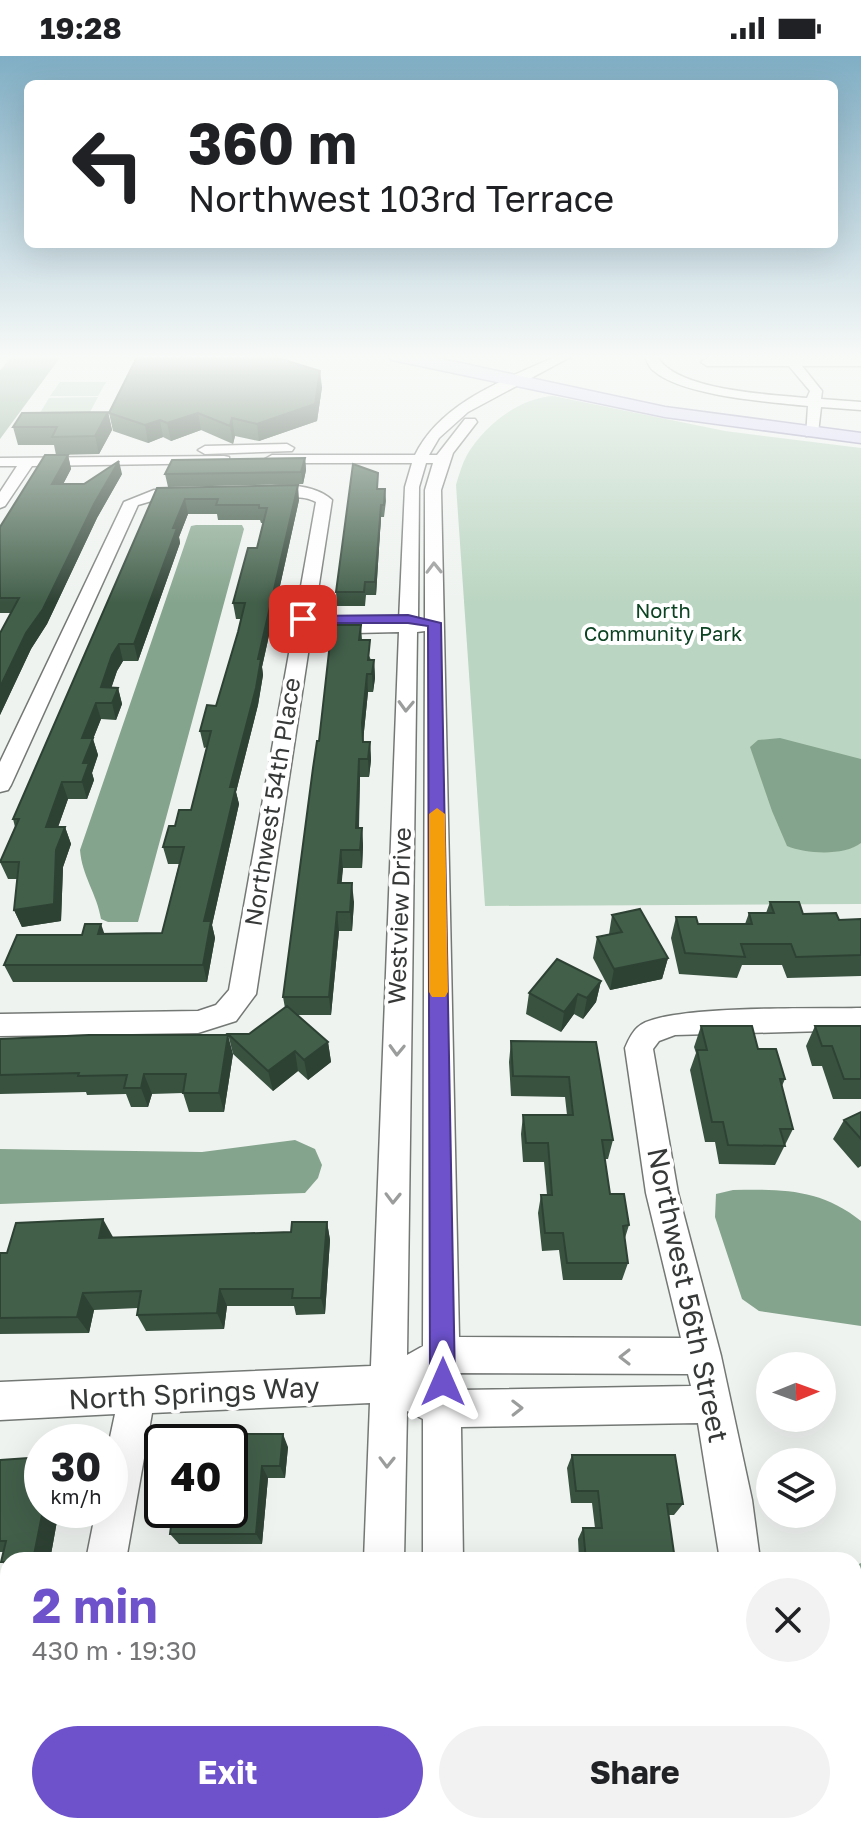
<!DOCTYPE html>
<html lang="en">
<head>
<meta charset="utf-8">
<style>
  body { margin:0; font-family:"Golos Text",sans-serif; background:#f2f2f2; color:#202124; height:100vh; display:flex; flex-direction:column; font-size:30px; white-space:nowrap }
  * { box-sizing:border-box; margin:0 }
  p { font-size:26px; color:#757577 }
  .icon { flex:none; width:44px; height:44px; fill:none; stroke:currentColor; stroke-width:2; stroke-linecap:round; stroke-linejoin:round }
  .map { position:relative; flex:1; overflow:hidden }
  .details { position:absolute; left:0px; top:1496px; width:862px; height:282px; display:flex; flex-direction:column; background:#fff; border-radius:24px 24px 0 0; box-shadow:0 8px 32px #0002 }
  .details>* { flex:none }
  .hud { position:absolute; left:24px; top:24px; width:814px; height:168px; border-radius:12px; box-shadow:0 8px 32px #0002; background:#fff; color:#202124; overflow:hidden }
  .needle { width:52px; rotate:89deg }
  .buttons { position:absolute; left:756px; top:1296px; display:grid; gap:16px }
  .buttons a { display:grid; place-items:center; width:80px; height:80px; border-radius:50%; background:#fff; box-shadow:0 8px 32px #0002; font-size:40px }
  .speed { position:absolute; left:24px; top:1368px; display:flex; gap:16px; font-size:40px; font-weight:700; text-align:center }
  .speed>* { display:grid; place-content:center; width:104px; height:104px; border-radius:50%; background:#fff; box-shadow:0 8px 32px #0002; line-height:1 }
  .speed small { font-size:20px; font-weight:400 }
  .speed .limit { border:4px solid #111; border-radius:12px; background:#fff; color:#111 }
  .pin { position:absolute; display:grid; place-items:center; width:68px; height:68px; color:#fff; margin:-34px; border-radius:16px; box-shadow:0 4px 12px #0006 }
  .me { position:absolute; width:88px; margin:-44px; rotate:0deg; stroke-linejoin:round; filter:drop-shadow(0 0 6px #0008) }
  .turn { display:flex; align-items:center; gap:28px; height:168px; padding:0 32px; font-size:36px }
  .turn .icon { width:104px; height:104px; stroke-width:2.5 }
  .turn b { display:block; font-size:56px; line-height:68px }
  .round { display:grid; place-items:center; flex:none; width:84px; height:84px; border-radius:42px; background:#f2f2f2 }
  .overview { display:flex; align-items:center; justify-content:space-between; height:136px; padding:0 32px }
  h1 { font-size:48px; font-weight:700; line-height:60px; color:#6d52cc }
  .cta { display:flex; gap:16px; margin-top:auto; padding:16px 32px }
  .cta a { flex:1; height:92px; border-radius:48px; background:#6d52cc; color:#fff; font-size:32px; font-weight:700; line-height:92px; text-align:center }
  .cta a+a { background:#f2f2f2; color:#202124 }
  .status { display:flex; justify-content:space-between; align-items:center; height:56px; padding:0 40px; background:#fff; direction:ltr }
  .status svg { height:22px; fill:currentColor }
  .map>svg:first-child { display:block }
  .green { fill:#bad5c1 }
  .water { fill:#85a48d }
  .lines { fill:none; stroke-linecap:round; stroke-linejoin:round }
  .minor-casing { stroke:#747875; stroke-width:3 }
  .major-casing { stroke:#938fb4; stroke-width:3 }
  .minor { fill:#fff; fill-rule:evenodd }
  .major { fill:#dcd8fa; fill-rule:evenodd }
  .wall { fill:#395240 }
  .shaded-wall { fill:#2e4234 }
  .building { fill:#425f4a; stroke:#2e4234; stroke-width:2 }
  .oneway { stroke:#9b9c9c }
  .route { fill:#6d52cc; stroke:#473585; stroke-width:2 }
  .slow { fill:#f59e0b }
  .labels { text-anchor:middle; stroke-width:8; stroke-linejoin:round; paint-order:stroke }
  .far-park-label { font-size:20px; fill:#0c4323; stroke:#fff }
  .street-label { font-size:24px; fill:#373938; stroke:#fff }
  .near-street-label { font-size:28px; fill:#373938; stroke:#fff }
</style>
</head>
<body>
<div class="status"><b>19:28</b><svg viewBox="0 0 49 12"><path d="M0 12V9h3v3zM5 12V6h3v6zM10 12V3h3v9zM15 12V0h3v12zM26 1h20v11H26zM47 4h2v5h-2z"/></svg></div>
<div class="map">
<svg width="861" height="1777" viewBox="0 0 861 1777">
  <rect width="100%" height="100%" fill="#eff3f0"/>
  <path class="green" d="M60,326H106L98,340H50Z
    M553,340L725,375L861,392V848L485,850L456,429C459,419 462,408 467,399C484,370 519,342 553,340Z
    M98,341L90,356L40,357L49,342Z"/>
  <path class="water" d="M14,299H62L0,383V314Z
    M196,469H242L244,473L138,866H108L101,863C97,838 82,820 80,794L191,470Z
    M780,682L861,703V787C844,800 807,798 787,790L772,755L750,691L758,684Z
    M295,1084L315,1093L322,1109L318,1122L305,1137L0,1148V1093L202,1096Z
    M733,1134C783,1133 821,1133 861,1165V1270L759,1255L742,1243L715,1161L716,1138Z
    M861,1507V1707L854,1700V1510Z"/>
  <g class="lines">
    <g class="minor-casing">
      <path id="minor" d="M559,299H574L468,356L439,382L429,399H437L465,363H475L477,366L453,397L441,434L459,1281L681,1282L646,1137L625,992C628,985 632,976 638,971C662,948 821,953 861,952V974L675,979L659,985L653,993L678,1137L721,1300L752,1444L760,1504H720L698,1367L461,1371L463,1504H423V1363L407,1355L404,1504H364L370,1347L152,1357L126,1504H86L96,1454H110L109,1386L115,1358L0,1364V1326L371,1310L399,576L311,578L256,938L236,965L198,977L0,980V958L198,955L216,949L229,934L316,446C297,435 270,448 254,437C272,424 316,428 332,444L313,567L399,565L405,431L412,407H272L265,403L272,399H415C441,345 509,322 559,299ZM426,407H433L425,434V565H418L419,431ZM425,575L423,1290L407,1299L417,576ZM459,1317L688,1318L691,1330L460,1334Z
        M644,299H656C675,335 768,338 807,342L810,335L789,310H707L701,306L707,302H784L781,299H793L796,302H861V310H802L822,335L821,343L861,346V354L821,351L818,377L806,380L808,350C770,346 682,340 654,315C649,312 647,304 644,299Z
        M287,388L294,392L292,395L205,398L198,394L205,390Z
        M224,400L229,401V407L32,410L5,450L0,452V436L17,410H0V402Z
        M187,433L192,435V441L155,444L138,449L11,729L8,734L0,736V706L124,446L154,434Z
        M32,1770H80L79,1777H31Z
        M353,1770H401V1777H353Z
        M421,1770H469V1777H421Z
        M750,1770H798L799,1777H751Z"/>
    </g>
    <g class="major-casing">
      <path id="major" d="M384,299H423L665,351L861,377V387L665,361L392,304Z"/>
    </g>
    <use href="#minor" class="minor"/>
    <use href="#major" class="major"/>
  </g>
  <path class="wall" d="M179,303L322,331L317,365L259,385L235,380L233,388L201,374L171,385L163,381L148,387L113,375L109,357Z
    M108,356L112,374L99,398L56,399L54,389H18L13,371Z
    M68,399L71,413L63,428H84L122,418L97,462L47,568L31,593L0,659V577L11,557H0V471Z
    M305,402L306,414L303,428L168,431L165,418Z
    M157,432L299,444L262,611L263,619L258,649L236,736L239,748L212,869L215,882L207,926H13L4,909L82,879L162,877L179,808H168L163,791L175,770L191,754L207,691L204,692L200,675L216,650L238,576L242,563H236L233,547L257,492L263,467H261L260,464H218L217,458H188L179,481L180,487L138,605H123L117,615L111,632H118L122,648L116,664L101,663L93,683L98,699L92,717L94,724L87,743H68L58,771H65L71,788L63,811L61,865L22,871L14,854L17,823H8L0,806L15,771L13,763Z
    M379,433H385L386,445L384,461H381L376,539H366L365,550H337L336,536Z
    M361,569L362,584L371,604H374L375,622L373,636H368L363,685L370,686L371,704L369,721H360L359,772H362L363,790L362,812H343L341,827L354,846L352,875H339L331,959H298L328,986L331,1006L308,1024L298,1015L273,1035L233,998L228,978H249L285,952L283,941L319,685Z
    M770,846L803,858L839,864L861,863V920L787,922L782,909H742L737,922L679,918L671,882L676,861L698,868H745L749,857H766Z
    M612,859L668,902L662,923L610,934L593,902L597,881L609,878Z
    M601,925L596,946L583,963L574,958L561,976L526,958L529,937Z
    M701,970L758,993L785,1023L782,1030L793,1073L775,1109L719,1108L715,1086H705L690,1014L696,997L694,991Z
    M815,970H861V1043H833L822,1010H812L806,990Z
    M0,983L233,998L224,1056H189L183,1037L152,1038L148,1051H131L126,1038L87,1039L86,1036L0,1038Z
    M511,985L596,986L613,1084L608,1103H605L610,1138L629,1169L625,1182L628,1207L622,1224H563L559,1194L542,1195L538,1157L541,1139H547L544,1106H523L521,1078L523,1059H567L565,1041L511,1040L509,1006Z
    M861,1056V1110L858,1112L833,1083L844,1064Z
    M327,1166L330,1184L325,1258L296,1259L294,1250H227L224,1273L146,1275L137,1259L138,1252L94,1254L89,1277L0,1278V1197L113,1181L112,1182L291,1176Z
    M201,1378L288,1391L285,1422H268L262,1488H179L170,1478L230,1454Z
    M572,1399L683,1448L674,1459H668L675,1504H579L578,1483L583,1472H595L592,1447H571L567,1412Z
    M0,1404L42,1454H59L50,1504H8V1510L1,1506L4,1496H0Z
    M0,1574H8V1635H0Z
    M858,1758H861V1774Z
    M585,1770H718L719,1777H586Z"/>
  <path class="shaded-wall" d="M320,315L322,331L317,365L259,385L257,368Z
    M108,356L112,374L99,398L95,380Z
    M198,357L201,374L171,385L167,367Z
    M232,362L235,380L233,388L230,370Z
    M160,364L163,381L148,387L145,369Z
    M68,399L71,413L56,442L52,428Z
    M305,402L306,414L303,428L301,416Z
    M119,405L122,418L97,462L47,568L31,593L0,659V631L26,577L94,448Z
    M298,429L299,444L262,611L263,619L258,649L236,736L239,748L212,869L215,882L207,926L203,909L204,865L230,731Z
    M185,443L188,458L179,481L180,487L138,605L134,588L173,472Z
    M381,449V461L376,539L375,526Z
    M119,588L123,605L117,615L106,648L101,631L112,599Z
    M374,604L375,622L373,636L372,618Z
    M367,618L368,636L363,685L362,667Z
    M118,632L122,648L116,664L112,647Z
    M96,647L101,663L93,683L98,699L92,717L94,724L87,743L82,726L83,707L82,682Z
    M370,686L371,704L369,721L368,703Z
    M359,703L360,721L358,790L356,772Z
    M62,726L68,743L52,788L46,771Z
    M65,771L71,788L63,811L61,865L22,871L14,854L56,794Z
    M362,772L363,790L362,812L360,794Z
    M341,794L343,812L340,846L338,827Z
    M352,827L354,846L352,875L350,856Z
    M337,856L339,875L331,959L329,941Z
    M101,868L107,885L98,878Z
    M668,902L662,923L610,934L614,913Z
    M601,925L596,946L583,963L587,942Z
    M578,938L574,958L561,976L564,956Z
    M228,979L233,998L224,1056L219,1037Z
    M328,986L331,1006L308,1024L304,1004Z
    M295,995L298,1015L273,1035L268,1015Z
    M144,1018L152,1038L148,1051L141,1032Z
    M103,1163L113,1181L109,1200L99,1182Z
    M327,1166L330,1184L325,1258L321,1242Z
    M220,1233L227,1250L224,1273L217,1257Z
    M83,1237L94,1254L89,1277L77,1261Z
    M283,1378L288,1391L285,1422L280,1410Z
    M262,1410L268,1422L262,1488L256,1478Z
    M43,1454H59L50,1504H33Z
    M8,1587V1633L0,1630V1622Z
    M247,1770H254V1777H246Z"/>
  <path class="building" d="M138,299H167L179,303L192,299H268L320,315L315,348L257,368L232,362L230,370L198,357L167,367L160,364L145,369L109,357Z
    M108,356L95,380L52,381L57,371H13L22,357Z
    M45,399H68L52,428H84L119,405L94,448L43,553L26,577L0,631V577L19,542H0V471Z
    M305,402L301,416L165,418L172,404Z
    M353,408L378,417L377,433H385L384,449H381L375,526H365L364,536H336Z
    M298,429L258,603H261L256,632L230,731H236L204,865H211L203,909H4L17,879H82L85,868H101L98,878L162,877L184,791H163L169,770H175L179,754H191L211,675H200L207,649L216,650L238,576L245,547H233L248,492H257L267,452H259V449H216L218,443H185L173,472H177L134,588H119L112,599L101,631L118,632L112,647H96L82,682H93L83,707H89L82,726H62L46,771H65L56,794L54,848L14,854L19,806H0L19,763H13L157,432Z
    M332,569H361L359,584H370L368,604H374L372,618H367L362,667L363,686H370L368,703H359L356,772H362L360,794H341L338,827H352L350,856H337L329,941H283L313,712L317,685H319Z
    M770,846H799L803,858L836,857L839,864L861,863V899L796,901L791,888H741L745,901L685,897L676,861H696L698,868H752L749,857H774Z
    M640,853L668,902L614,913L597,881L622,876L612,859Z
    M557,903L601,925L587,942L578,938L564,956L529,937Z
    M287,950L328,986L304,1004L295,995L268,1015L228,978H249Z
    M701,970H752L758,993H776L785,1023H780L793,1073H780L785,1090L728,1089L723,1066H712L697,994H707Z
    M815,970H861V1023H844L832,990H822Z
    M89,979H228L219,1037H183L186,1018H144L141,1032H124L127,1019L78,1020L79,1017L0,1019V983Z
    M511,985L596,986L613,1084H602L610,1138H624L629,1169L623,1170L628,1207H567L563,1177H545L541,1139H552L548,1087H526L523,1059H573L569,1021L513,1020Z
    M861,1056V1083L844,1064Z
    M103,1163L99,1182L291,1176L292,1166H327L321,1242H292L293,1233H220L217,1257L137,1259L141,1235L83,1237L77,1261L0,1262V1197H7L16,1167Z
    M201,1378H283L280,1410H262L256,1478H170L173,1454H230V1386H200Z
    M572,1399H675L683,1448H667L675,1504H586L583,1472H602L598,1435H576Z
    M42,1401V1454H43L33,1504H8V1506H1L6,1485H0V1404Z
    M0,1574H8V1587L0,1622Z
    M145,1770H247L246,1777H143Z
    M592,1770H718L719,1777H593Z"/>
  <defs><path id="oneway-chevron" d="M-2-3.5L2.5 0L-2 3.5" fill="none" stroke-width="1.6" stroke-linecap="round" stroke-linejoin="round" transform="scale(2)"/></defs>
  <g class="oneway">
    <use href="#oneway-chevron" transform="translate(434 512) rotate(-91)"/>
    <use href="#oneway-chevron" transform="translate(406 650) rotate(92)"/>
    <use href="#oneway-chevron" transform="translate(397 994) rotate(92)"/>
    <use href="#oneway-chevron" transform="translate(393 1142) rotate(91)"/>
    <use href="#oneway-chevron" transform="translate(625 1301) rotate(180)"/>
    <use href="#oneway-chevron" transform="translate(517 1352) rotate(-1)"/>
    <use href="#oneway-chevron" transform="translate(387 1406) rotate(91)"/>
  </g>
  <linearGradient id="sky" x2="0" y2="1"><stop stop-color="#80aec4"/><stop offset="0.55" stop-color="#f8faf8"/><stop offset="1" stop-color="#f8faf8" stop-opacity="0"/></linearGradient>
  <rect width="861" height="547" fill="url(#sky)"/>
  <path class="route" d="M408,559L441,567L455,1326L452,1335L443,1339L434,1335L430,1326L428,570L408,567H303L297,563L303,560Z"/>
  <path class="slow" d="M437,752L445,758L448,936L445,941H432L429,936V758Z"/>
  <g class="labels">
    <g class="far-park-label">
      <text x="663" y="562">North<tspan x="663" dy="23">Community Park</tspan></text>
    </g>
    <g class="street-label">
      <text transform="translate(273 746) rotate(-81)" y="8">Northwest 54th Place</text>
      <text transform="translate(400 860) rotate(-88)" y="8">Westview Drive</text>
    </g>
    <g class="near-street-label">
      <text transform="translate(688 1239) rotate(78)" y="10">Northwest 56th Street</text>
      <text transform="translate(194 1337) rotate(-3)" y="10">North Springs Way</text>
    </g>
  </g>
</svg>
<div class="buttons">
<a><svg class="needle" viewBox="-14 -14 28 28"><path d="M0-13l5 13h-10z" fill="#e53935"/><path d="M0 13l5-13h-10z" fill="#757577"/></svg></a>
<a><svg class="icon" aria-label="layers" viewBox="0 0 24 24"><path d="M12 4l9 5-9 5-9-5zM3 14l9 5 9-5"/></svg></a>
</div>
<div class="speed"><div>30<small>km/h</small></div><div class="limit">40</div></div>
<div class="pin" style="left:303px;top:563px;background:#d93025"><svg class="icon" aria-label="arrive" viewBox="0 0 24 24"><path d="M6 21V4h12l-3 4 3 4H6"/></svg></div>
<svg class="me" style="left:443px;top:1326px" viewBox="-20 -20 40 40"><path d="M0-17L14 15 0 8-14 15z" fill="#6d52cc" stroke="#fff" stroke-width="4"/></svg>
<div class="hud">
<div class="turn"><svg class="icon" aria-label="left" viewBox="0 0 24 24"><path d="M17 20v-9H6M10 6l-5 5 5 5"/></svg><div><b>360 m</b>Northwest 103rd Terrace</div></div>
</div>
<section class="details">
<div class="overview"><div><h1>2 min</h1><p>430 m · 19:30</p></div><a class="round"><svg class="icon" aria-label="close" viewBox="0 0 24 24"><path d="M6 6l12 12M18 6L6 18"/></svg></a></div>
<div class="cta"><a>Exit</a><a>Share</a></div>
</section>
</div>
</body>
</html>
